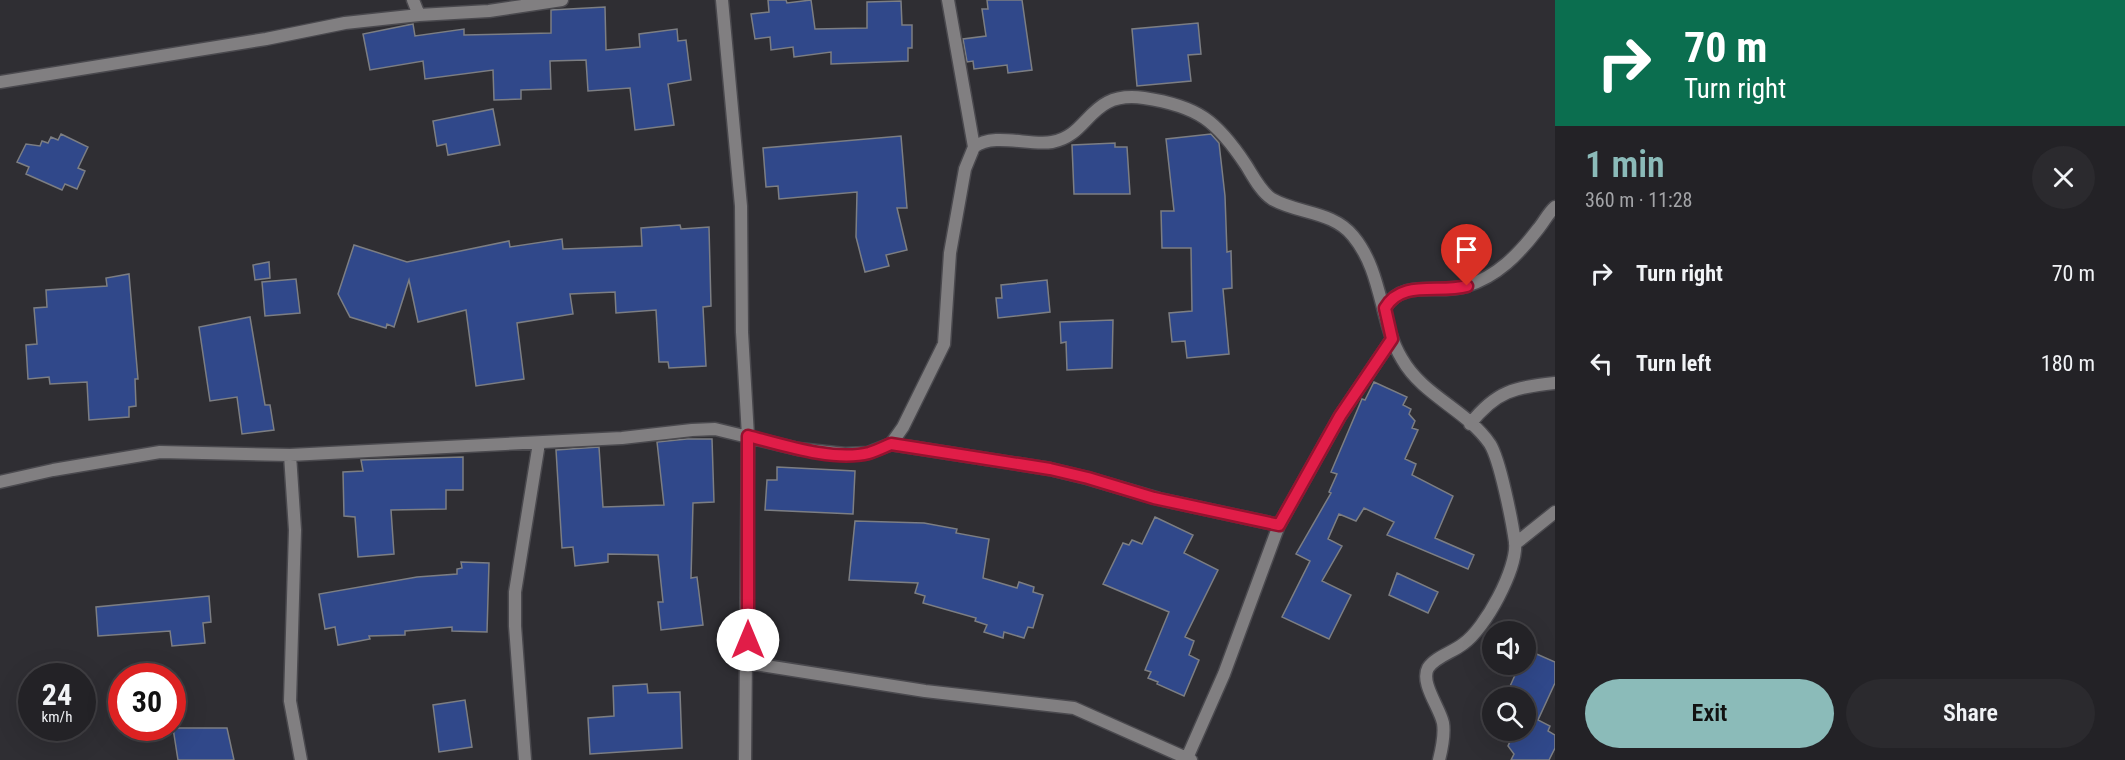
<!DOCTYPE html>
<html lang="en">
<head>
<meta charset="utf-8">
<style>
  body { margin:0; font-family:"Roboto Condensed",sans-serif; background:#2b2a2e; color:#f1f3f6; height:100vh; display:flex; flex-direction:column; font-size:22px; white-space:nowrap }
  * { box-sizing:border-box; margin:0 }
  p { font-size:20px; color:#a3a4a7 }
  .icon { flex:none; width:33px; height:33px; fill:none; stroke:currentColor; stroke-width:2; stroke-linecap:round; stroke-linejoin:round }
  .map { position:relative; flex:1; overflow:hidden }
  .details { display:flex; flex-direction:column; background:#232226; width:570px }
  .details>* { flex:none }
  .top-card { background:#0b6e4f; color:#fff; overflow:hidden }
  .fabs { position:absolute; left:1482px; top:621px; display:grid; gap:12px }
  .fabs a { display:grid; place-items:center; width:54px; height:54px; border-radius:50%; background:#232226; box-shadow:0 6px 24px #0002,0 0 0 2px #403f43; font-size:30px }
  .speed { position:absolute; left:18px; top:663px; display:flex; gap:12px; font-size:30px; font-weight:700; text-align:center }
  .speed>* { display:grid; place-content:center; width:78px; height:78px; border-radius:50%; background:#232226; box-shadow:0 6px 24px #0002,0 0 0 2px #403f43; line-height:1 }
  .speed small { font-size:15px; font-weight:400 }
  .speed .limit { border:9px solid #d22; background:#fff; color:#111 }
  .pin { position:absolute; display:grid; place-items:center; width:51px; height:51px; color:#fff; margin:-62px -26px; border-radius:50% 50% 50% 0; rotate:-45deg; box-shadow:0 0 6px #0007 }
  .pin .icon { rotate:45deg }
  .me { position:absolute; width:66px; margin:-33px; rotate:0deg; stroke-linejoin:round; filter:drop-shadow(0 0 4px #0008) }
  .turn { display:flex; align-items:center; gap:21px; height:126px; padding:0 30px; font-size:27px }
  .turn .icon { width:78px; height:78px; stroke-width:2.5 }
  .turn b { display:block; font-size:42px; line-height:51px }
  .round { display:grid; place-items:center; flex:none; width:63px; height:63px; border-radius:32px; background:#2b2a2e }
  .overview { display:flex; align-items:center; justify-content:space-between; height:102px; padding:0 30px }
  h1 { font-size:36px; font-weight:600; line-height:45px; color:#8bbbb9 }
  .primary-button { display:flex; gap:12px; margin-top:auto; padding:12px 30px }
  .primary-button a { flex:1; height:69px; border-radius:36px; background:#8bbbb9; color:#111; font-size:24px; font-weight:600; line-height:69px; text-align:center }
  .primary-button a+a { background:#2b2a2e; color:#f1f3f6 }
  ul { padding:0; list-style:none }
  li { display:flex; align-items:center; gap:18px; height:90px; padding:0 30px }
  li div { flex:1 }
  li b { display:block; font-size:22px }
  li em { font-style:normal }
  main { display:flex; flex:1; min-height:0 }
  .map>svg:first-child { display:block }
  .building { fill:#30488a; stroke:#7c7e83; stroke-width:1.5 }
  .lines { fill:none; stroke-linecap:round; stroke-linejoin:round }
  .minor-casing { stroke:#4a494e; stroke-width:15 }
  .minor { stroke:#817f81; stroke-width:12 }
  .route-casing { stroke:#92132f; stroke-width:15 }
  .route { stroke:#e11d48; stroke-width:10 }
</style>
</head>
<body>
<main>
<div class="map">
<svg width="1555" height="760" viewBox="0 0 1555 760">
  <rect width="100%" height="100%" fill="#2f2e33"/>
  <path class="building" d="M768,0H786L787,3L811,0L815,29L867,28V2L901,1L902,25H912V48H908V61L831,64V52L794,57L793,47L771,50L770,37L755,39L751,14L769,12Z
    M987,0H1022L1032,70L1008,73L1007,65L974,69L973,61L967,62L963,39L986,36L982,9H988Z
    M605,7L606,50L640,47L639,34L677,29L678,41L686,40L691,80L668,84L674,125L635,130L630,88L588,91L586,60L550,61L551,89L521,90V99L494,100L493,70L425,79L423,61L370,70L363,34L413,24L415,36L464,29V35L551,33V10Z
    M1198,23L1201,54L1188,55L1191,81L1137,86L1132,29Z
    M493,109L500,145L448,155L446,144L437,146L433,121Z
    M61,134L88,147L78,168L85,171L77,189L65,184L62,190L26,174L29,167L17,162L26,144L40,146L42,141L48,143L51,137L58,140Z
    M1211,134L1219,143L1225,196L1227,252L1231,251L1232,288L1223,289L1229,354L1187,358L1185,341L1172,342L1169,313L1192,311L1191,248H1162L1161,211H1174L1166,139Z
    M901,136L907,208H897L907,250L886,255L889,266L865,272L856,237L857,192L779,199L778,186L766,187L763,148Z
    M1115,143V147H1127L1130,194H1074L1072,145Z
    M680,225L681,229L709,227L711,306L703,307L706,366L669,368L668,362H659L656,310L616,313L615,292L570,294L573,314L517,323L524,379L476,386L466,310L418,322L409,280L394,327L387,324L386,328L350,317L338,294L354,245L407,262L509,241L510,247L562,239L563,249L642,246L641,228Z
    M269,262L270,278L255,280L253,265Z
    M129,274L138,379H135L136,406L129,407V417L89,420L87,382L50,384L49,377L28,379L26,345L37,344L34,308L47,307L46,290L107,286L106,278Z
    M296,279L300,313L265,316L262,282Z
    M1047,280L1050,312L998,318L996,298H1002L1001,285Z
    M250,317L265,405H270L274,430L242,434L237,397L210,401L199,327Z
    M1113,320L1112,368L1067,370L1066,342L1061,343L1060,322Z
    M1374,382L1407,397L1403,405L1411,409L1409,414L1415,421L1412,428L1418,430L1405,459L1416,464L1412,475L1453,496L1435,538L1474,555L1468,569L1387,535L1394,522L1364,508L1356,521L1339,514L1328,539L1342,546L1322,581L1351,595L1329,639L1282,617L1310,561L1296,554L1331,493L1329,492L1337,474L1331,472L1362,399L1365,400Z
    M687,439H712L714,502L693,503L691,578L697,577L703,625L661,630L658,602H663L658,555L608,554V562L575,566L573,547L562,548L556,450L599,447L603,507L664,505L657,442Z
    M463,457V490H446V509L391,510L394,554L358,557L355,517L344,516L343,472L363,471L361,460Z
    M777,467L855,471L853,514L765,510L767,480H777Z
    M1155,517L1193,535L1184,553L1218,570L1185,637L1194,641L1189,655L1199,660L1184,696L1157,684L1158,682L1148,678L1151,672L1145,670L1169,612L1103,584L1123,543L1129,545L1132,540L1142,544Z
    M855,521L924,523L957,529L956,533L989,539L983,578L1017,588L1019,582L1034,587L1033,592L1043,595L1033,628L1028,627L1024,638L1004,632L1003,638L984,632L987,625L975,621L976,618L923,603L925,596L915,593L918,583L849,580Z
    M461,562L489,563L487,632L452,631V627L405,631V635L369,636L370,639L338,645L335,627L325,629L319,594L417,577L457,574V569L462,568Z
    M1397,573L1438,592L1428,613L1389,595Z
    M209,596L211,622L203,623L205,643L172,646L170,631L98,636L96,607Z
    M1532,652L1555,662V683L1538,720L1550,726L1548,731L1555,735V748L1549,760H1511L1514,754L1508,746L1515,730H1526V698L1507,693L1520,664H1526V654L1530,656Z
    M647,684L648,693L680,692L682,748L590,754L588,718L614,716L613,686Z
    M465,700L472,747L439,752L433,705Z
    M173,728H227L234,760H178Z"/>
  <g class="lines">
    <g class="minor-casing">
      <path id="minor" d="M413,0L419,15
        M722,0L741,206L742,332L748,436L745,760
        M948,0L974,147
        M0,82L266,39L345,23L419,15L489,11L562,0
        M1385,308C1402,278 1438,295 1466,286C1497,277 1519,254 1538,229C1544,222 1548,213 1555,207
        M1470,424C1497,390 1514,388 1555,383
        M891,444L1050,469L1087,478L1159,499L1279,525
        M290,455L295,530L290,701L301,760
        M0,482L53,470L160,452L290,455L622,438L692,430L715,429L798,449L845,454L868,453L891,444L903,427L944,344L950,253L965,169L974,147C994,132 1029,146 1052,142C1091,135 1088,90 1144,98C1198,106 1217,121 1246,165C1253,176 1261,192 1272,199C1298,214 1333,211 1353,236C1383,272 1379,321 1402,359C1423,396 1467,410 1490,444C1500,460 1512,521 1515,542C1518,568 1485,629 1463,644C1453,652 1435,657 1428,668C1420,683 1440,708 1443,723C1445,735 1442,748 1439,760
        M1515,544L1555,512
        M748,663L925,691L1074,708L1191,760
        M1187,758L1224,674L1279,525L1340,416L1392,339
        M525,760L515,626V592L539,443"/>
    </g>
    <use href="#minor" class="minor"/>
  </g>
  <g class="lines">
    <g class="route-casing">
      <path id="route" d="M748,640V436C783,445 834,462 869,453C876,451 884,447 891,444L1050,469L1088,478L1154,498L1279,525L1340,416L1392,339L1385,308C1402,279 1439,294 1467,286"/>
    </g>
    <use href="#route" class="route"/>
  </g>
</svg>
<div class="fabs">
<a><svg class="icon" aria-label="sound" viewBox="0 0 24 24"><path d="M4 9h4l5-4v14l-5-4H4zM17 9q2 3 0 6"/></svg></a>
<a><svg class="icon" aria-label="search" viewBox="0 0 24 24"><circle cx="10" cy="10" r="6"/><path d="M15 15l6 6"/></svg></a>
</div>
<div class="speed"><div>24<small>km/h</small></div><div class="limit">30</div></div>
<div class="pin" style="left:1467px;top:286px;background:#d93025"><svg class="icon" aria-label="arrive" viewBox="0 0 24 24"><path d="M6 21V4h12l-3 4 3 4H6"/></svg></div>
<svg class="me" style="left:748px;top:640px" viewBox="-20 -20 40 40"><circle r="19" fill="#fff"/><path d="M0-13L10 11 0 6-10 11z" fill="#e11d48"/></svg>
</div>
<section class="details">
<div class="top-card">
<div class="turn"><svg class="icon" aria-label="right" viewBox="0 0 24 24"><path d="M7 20v-9h11M14 6l5 5-5 5"/></svg><div><b>70 m</b>Turn right</div></div>
</div>
<div class="overview"><div><h1>1 min</h1><p>360 m · 11:28</p></div><a class="round"><svg class="icon" aria-label="close" viewBox="0 0 24 24"><path d="M6 6l12 12M18 6L6 18"/></svg></a></div>
<ul>
<li><svg class="icon" aria-label="right" viewBox="0 0 24 24"><path d="M7 20v-9h11M14 6l5 5-5 5"/></svg><div><b>Turn right</b></div><em>70 m</em></li>
<li><svg class="icon" aria-label="left" viewBox="0 0 24 24"><path d="M17 20v-9H6M10 6l-5 5 5 5"/></svg><div><b>Turn left</b></div><em>180 m</em></li>
</ul>
<div class="primary-button"><a>Exit</a><a>Share</a></div>
</section>
</main>
</body>
</html>
